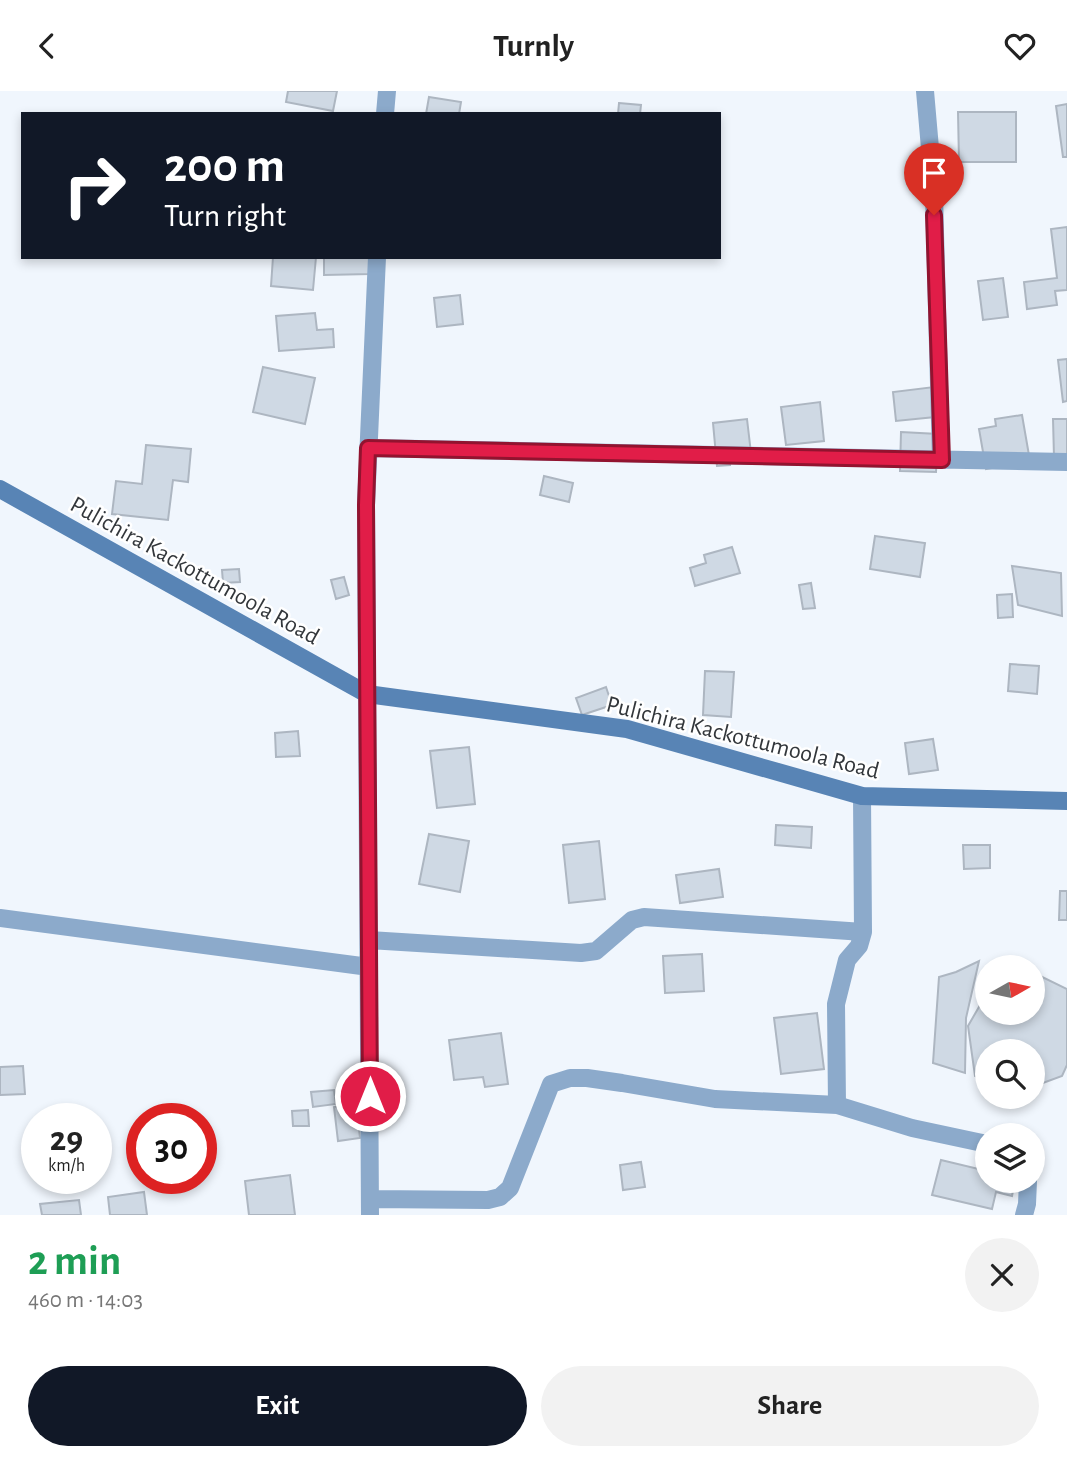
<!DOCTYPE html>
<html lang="en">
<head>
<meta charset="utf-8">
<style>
  body { margin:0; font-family:"Alegreya Sans",sans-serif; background:#f2f2f2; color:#222; height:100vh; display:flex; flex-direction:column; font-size:26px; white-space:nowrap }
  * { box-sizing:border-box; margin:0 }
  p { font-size:23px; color:#767676 }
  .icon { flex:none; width:38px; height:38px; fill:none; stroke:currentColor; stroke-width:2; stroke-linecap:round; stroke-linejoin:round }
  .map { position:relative; height:1124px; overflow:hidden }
  .side { display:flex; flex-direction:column; background:#fff; flex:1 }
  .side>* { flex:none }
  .hud { position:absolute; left:21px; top:21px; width:700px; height:147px; border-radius:0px; box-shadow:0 4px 10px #0003; background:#111827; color:#fff; overflow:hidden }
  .needle { width:46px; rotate:81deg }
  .buttons { position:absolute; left:975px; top:864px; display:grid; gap:14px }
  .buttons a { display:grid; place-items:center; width:70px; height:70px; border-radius:50%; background:#fff; box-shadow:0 4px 10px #0003; font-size:35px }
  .speed { position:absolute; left:21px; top:1012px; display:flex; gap:14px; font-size:35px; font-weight:700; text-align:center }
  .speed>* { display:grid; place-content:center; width:91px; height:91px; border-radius:50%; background:#fff; box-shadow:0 4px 10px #0003; line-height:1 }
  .speed small { font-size:18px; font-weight:400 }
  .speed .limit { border:10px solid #d22; background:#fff; color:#111 }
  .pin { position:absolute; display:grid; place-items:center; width:60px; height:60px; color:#fff; margin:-72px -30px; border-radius:50% 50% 50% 0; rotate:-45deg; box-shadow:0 0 7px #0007 }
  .pin .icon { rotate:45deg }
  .me { position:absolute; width:77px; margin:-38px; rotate:0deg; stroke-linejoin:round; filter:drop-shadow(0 0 5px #0008) }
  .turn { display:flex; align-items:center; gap:24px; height:147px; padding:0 28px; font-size:32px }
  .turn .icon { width:91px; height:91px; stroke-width:2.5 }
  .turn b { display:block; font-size:49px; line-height:60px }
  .round { display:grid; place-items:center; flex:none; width:74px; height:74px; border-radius:37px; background:#f2f2f2 }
  .head { display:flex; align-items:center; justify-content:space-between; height:119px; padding:0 28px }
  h1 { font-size:42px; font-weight:700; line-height:52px; color:#1e9e55 }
  .action { display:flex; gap:14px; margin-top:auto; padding:14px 28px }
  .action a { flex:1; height:80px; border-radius:42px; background:#111827; color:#fff; font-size:28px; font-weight:700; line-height:80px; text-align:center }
  .action a+a { background:#f2f2f2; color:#222 }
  header { display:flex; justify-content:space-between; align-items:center; height:91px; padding:0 28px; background:#fff; font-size:32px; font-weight:700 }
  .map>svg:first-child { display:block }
  .building { fill:#cfd9e4; stroke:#adb6c1; stroke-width:2 }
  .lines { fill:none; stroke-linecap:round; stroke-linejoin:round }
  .minor { stroke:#8caacb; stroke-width:18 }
  .tertiary { stroke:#8caacb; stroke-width:18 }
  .secondary { stroke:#5884b5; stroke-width:18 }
  .route-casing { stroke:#92132f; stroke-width:18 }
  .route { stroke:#e11d48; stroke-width:12 }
  .labels { text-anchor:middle; stroke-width:5; stroke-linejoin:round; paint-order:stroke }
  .street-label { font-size:24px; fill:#33373b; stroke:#fff }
</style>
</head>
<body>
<header><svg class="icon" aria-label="back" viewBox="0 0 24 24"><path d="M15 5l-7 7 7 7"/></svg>Turnly<svg class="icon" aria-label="heart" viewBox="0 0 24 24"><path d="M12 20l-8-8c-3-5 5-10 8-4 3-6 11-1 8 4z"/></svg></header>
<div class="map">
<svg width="1067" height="1124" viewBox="0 0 1067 1124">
  <rect width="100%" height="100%" fill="#f0f6fd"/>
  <path class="building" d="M288,0H337L333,20L286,11Z
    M429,6L461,11L459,23H426Z
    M619,12L641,14L640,23H618Z
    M1067,13V66H1063L1056,15Z
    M958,21H1016V71H959Z
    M1067,136V199L1055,200L1057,214L1027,218L1024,191L1057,187L1051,138Z
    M273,166H316L313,199L271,195Z
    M324,166H369L370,183L324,184Z
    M1003,187L1008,226L983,229L978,190Z
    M460,204L463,233L437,236L434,207Z
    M315,222L317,239L333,238L334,256L279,260L276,225Z
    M1067,268V310L1063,311L1058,269Z
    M263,276L315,287L305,333L253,321Z
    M942,295L945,325L896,330L893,301Z
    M820,311L824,350L786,354L781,316Z
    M1022,324L1030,370L986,378L979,338L996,335L995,328Z
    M747,328L751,362L729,364L730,374L717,375L713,332Z
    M1053,328H1067V366H1054Z
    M901,341L938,343L936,381L900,380Z
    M146,354L191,358L188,391L173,389L168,429L112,423L116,390L142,393Z
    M544,385L573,392L569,411L540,404Z
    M875,445L925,452L920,486L870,478Z
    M732,456L740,482L695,495L690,477L706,472L704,464Z
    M1012,475L1061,482L1062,525L1018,514Z
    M239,478L240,491L223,492L222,479Z
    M344,486L349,504L336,508L331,489Z
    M811,492L815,517L803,518L799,494Z
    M1012,503L1013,526L998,527L997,504Z
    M1010,573L1039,575L1037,603L1008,600Z
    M705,580L734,581L731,626L703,624Z
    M606,596L612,614L582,624L576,607Z
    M298,640L300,665L276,666L275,642Z
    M933,648L938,679L909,683L905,652Z
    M469,656L475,713L437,717L430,660Z
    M776,734L812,736L811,757L775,754Z
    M429,743L469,750L460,801L419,793Z
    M599,750L605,808L569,812L563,754Z
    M963,754H990V777L964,778Z
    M719,778L723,806L680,812L676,784Z
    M1060,800H1067V829H1059Z
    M702,863L704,900L665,902L663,865Z
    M979,870L966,927L965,982L933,972L939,886L956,881Z
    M1032,881L1067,898V974L1062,985L1032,996V961H987V989L975,985L968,935L987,902V922H1032Z
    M817,922L824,978L781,983L774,927Z
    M501,942L508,993L485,996L483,986L454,989L449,949Z
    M23,975L25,1003L0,1004V976Z
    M334,999L336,1013L313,1016L311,1001Z
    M356,1013L360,1047L338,1050L334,1016Z
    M308,1019L309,1035H293L292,1020Z
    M941,1069L987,1080V1090H1015L1012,1105L996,1101L992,1118L932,1104Z
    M641,1071L645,1096L623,1099L620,1074Z
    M290,1084L295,1124H249L245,1090Z
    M144,1101L147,1124H110L108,1106Z
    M79,1109L81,1124H42L40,1113Z"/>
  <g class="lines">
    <path class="minor" d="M925,0L934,103L941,369
      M368,357L1067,371
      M367,603L370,1124
      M862,705L863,841L859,855L847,869L836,913L837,1014L912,1037L987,1053
      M0,827L369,876
      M369,849L581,862L596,860L632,829L644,826L863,841
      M370,1108L488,1109L500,1106L510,1097L551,993L570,987H587L622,992L715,1008L837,1014
      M1024,1124L1027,1113L1028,1090"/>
    <path class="tertiary" d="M385,23L387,0
      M367,603L366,414L377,166"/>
    <path class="secondary" d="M0,398L367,603L627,638L862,705L1067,710"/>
  </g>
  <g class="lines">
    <g class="route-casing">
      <path id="route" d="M370,1005L366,414L368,357L942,369L934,124"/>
    </g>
    <use href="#route" class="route"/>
  </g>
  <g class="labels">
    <g class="street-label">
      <text transform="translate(195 479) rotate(29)" y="8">Pulichira Kackottumoola Road</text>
      <text transform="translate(743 646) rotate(14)" y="8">Pulichira Kackottumoola Road</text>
    </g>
  </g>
</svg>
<div class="buttons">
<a><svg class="needle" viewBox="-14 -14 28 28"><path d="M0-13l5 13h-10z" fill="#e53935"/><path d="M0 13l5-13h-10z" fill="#767676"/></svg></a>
<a><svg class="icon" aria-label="search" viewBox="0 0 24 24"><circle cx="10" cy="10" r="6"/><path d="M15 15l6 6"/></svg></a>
<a><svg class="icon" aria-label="layers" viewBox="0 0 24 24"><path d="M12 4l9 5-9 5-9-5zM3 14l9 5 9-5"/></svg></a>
</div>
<div class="speed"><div>29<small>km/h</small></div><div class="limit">30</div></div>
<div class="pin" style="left:934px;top:124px;background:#d93025"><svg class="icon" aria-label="arrive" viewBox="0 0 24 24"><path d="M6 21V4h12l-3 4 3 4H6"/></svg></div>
<svg class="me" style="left:370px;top:1005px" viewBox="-20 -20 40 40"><circle r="17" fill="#e11d48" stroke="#fff" stroke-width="3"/><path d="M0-11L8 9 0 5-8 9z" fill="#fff"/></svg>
<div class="hud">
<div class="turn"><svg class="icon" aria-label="right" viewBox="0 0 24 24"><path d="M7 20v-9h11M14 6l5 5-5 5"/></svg><div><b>200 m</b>Turn right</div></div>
</div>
</div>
<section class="side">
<div class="head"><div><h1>2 min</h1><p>460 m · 14:03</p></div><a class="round"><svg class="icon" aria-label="close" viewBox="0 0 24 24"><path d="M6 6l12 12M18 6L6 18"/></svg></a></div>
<div class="action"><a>Exit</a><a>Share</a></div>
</section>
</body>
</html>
